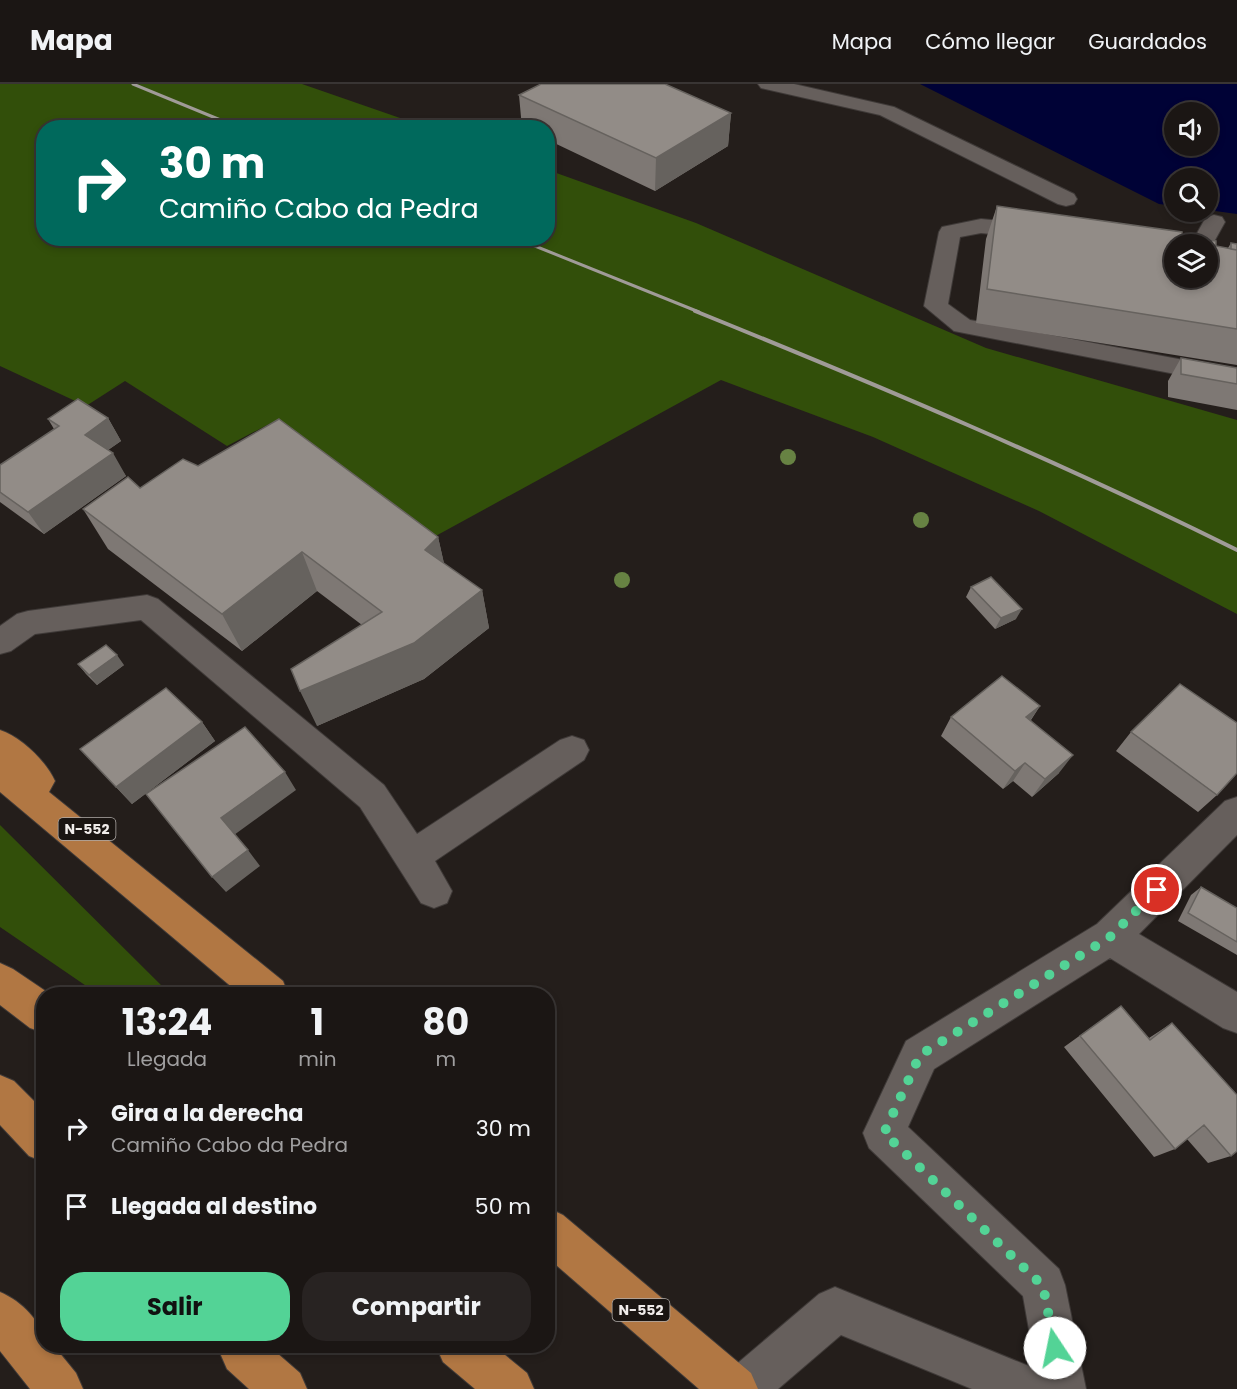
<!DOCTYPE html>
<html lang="es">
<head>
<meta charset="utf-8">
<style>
  body { margin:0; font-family:Poppins,sans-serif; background:#282322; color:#f1f3f6; height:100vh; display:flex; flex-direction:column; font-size:22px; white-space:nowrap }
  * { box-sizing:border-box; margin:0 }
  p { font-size:20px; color:#a09fa0 }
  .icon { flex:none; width:33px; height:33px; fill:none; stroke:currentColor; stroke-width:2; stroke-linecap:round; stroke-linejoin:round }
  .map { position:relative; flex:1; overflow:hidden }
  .side { position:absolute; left:36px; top:903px; width:519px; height:366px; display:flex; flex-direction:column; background:#1b1614; border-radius:24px; box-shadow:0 3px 9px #0003,0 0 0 2px #393534 }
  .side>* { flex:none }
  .guide { position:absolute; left:36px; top:36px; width:519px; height:126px; border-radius:24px; box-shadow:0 3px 9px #0003,0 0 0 2px #393534; background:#00695c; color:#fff; overflow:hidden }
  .buttons { position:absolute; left:1164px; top:18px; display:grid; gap:12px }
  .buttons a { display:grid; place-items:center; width:54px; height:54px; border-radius:50%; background:#1b1614; box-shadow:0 3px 9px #0003,0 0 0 2px #393534; font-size:30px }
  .pin { position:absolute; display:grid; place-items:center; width:51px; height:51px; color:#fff; margin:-26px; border:3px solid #fff; border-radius:50%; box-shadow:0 2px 6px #0007 }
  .me { position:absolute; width:66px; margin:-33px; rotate:349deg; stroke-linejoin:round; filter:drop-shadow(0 0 4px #0008) }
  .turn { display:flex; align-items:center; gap:21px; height:126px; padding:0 24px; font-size:27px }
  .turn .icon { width:78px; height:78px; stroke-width:2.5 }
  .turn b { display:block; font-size:42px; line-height:51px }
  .eta { display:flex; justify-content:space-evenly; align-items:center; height:102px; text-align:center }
  .eta b { font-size:36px; font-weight:700; line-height:42px }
  .cta { display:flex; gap:12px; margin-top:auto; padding:12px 24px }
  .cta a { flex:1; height:69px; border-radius:24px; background:#53d396; color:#111; font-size:24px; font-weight:700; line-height:69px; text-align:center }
  .cta a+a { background:#282322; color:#f1f3f6 }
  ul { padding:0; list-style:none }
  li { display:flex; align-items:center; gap:18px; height:78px; padding:0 24px }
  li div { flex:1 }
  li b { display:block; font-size:22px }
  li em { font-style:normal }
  header { display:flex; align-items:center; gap:36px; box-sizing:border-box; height:84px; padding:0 30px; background:#1b1614; border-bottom:2px solid #393534 }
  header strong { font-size:28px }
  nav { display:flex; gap:33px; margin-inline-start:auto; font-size:21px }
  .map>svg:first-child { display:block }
  .green { fill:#324f0a }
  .water { fill:#000236; fill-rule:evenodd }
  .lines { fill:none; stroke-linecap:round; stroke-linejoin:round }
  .minor-casing { stroke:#3f3a38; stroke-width:2 }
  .highway-casing { stroke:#3f3a38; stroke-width:2 }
  .minor { fill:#665f5c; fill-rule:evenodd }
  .highway { fill:#b17743; fill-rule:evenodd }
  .rail-far1 { stroke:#a09b98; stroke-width:3 }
  .rail { stroke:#a09b98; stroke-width:4 }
  .tree { fill:#678243 }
  .wall { fill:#7e7874 }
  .shaded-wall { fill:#66625e }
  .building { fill:#928c87; stroke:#66625e; stroke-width:1.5; fill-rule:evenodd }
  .route { stroke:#53d396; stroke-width:10; stroke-dasharray:0 18 }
  .labels { text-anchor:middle; stroke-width:6; stroke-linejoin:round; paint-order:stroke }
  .shield { fill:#1a1512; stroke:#b0aca9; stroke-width:1.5 }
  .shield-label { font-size:14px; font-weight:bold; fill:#f0ecea }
</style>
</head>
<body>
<header>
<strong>Mapa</strong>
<nav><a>Mapa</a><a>Cómo llegar</a><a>Guardados</a></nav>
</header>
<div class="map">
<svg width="1237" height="1305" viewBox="0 0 1237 1305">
  <rect width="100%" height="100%" fill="#241e1b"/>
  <path class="green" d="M0,0H302L426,43L44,44V154H548V86L696,139L986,264L1237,336V530L1039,427L873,353L721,296L432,454L273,338L227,362L125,297L86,322L0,282Z
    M0,741L163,903L171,910H98L0,843Z"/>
  <path class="water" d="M920,0H1237V130L1208,126V94H1174V122L1159,120ZM1174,28H1208V62H1174Z"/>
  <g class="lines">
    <g class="minor-casing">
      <path id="minor" d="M758,0H794L894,23L1074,110L1077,115L1074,120L1066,122L1058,120L880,31L761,4Z
        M1214,131L1222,133L1225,138L1210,165H1208V160H1191L1206,133Z
        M981,135L1034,140L1042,142L1045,147L1042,152L1034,154L981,149L960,153L948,220L970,236L1237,286V302L954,247L924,222L939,148L942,143Z
        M147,511L158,515L384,701L417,750L560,656L572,652L584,656L589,666L584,676L435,777L452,807L447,819L434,824L421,819L360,723L141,536L35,550L11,567L0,570V542L17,530L28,527Z
        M1237,713V751L1139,850L1237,908V949L1223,944L1110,874L934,985L908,1043L1059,1185L1065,1201L1086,1305H972L841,1251L778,1305H719L726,1289L819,1210L835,1203L1036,1285L1023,1212L869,1064L863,1049L906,957L1097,840L1225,717Z"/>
    </g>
    <g class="highway-casing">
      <path id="highway" d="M0,646C21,653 46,677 55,697L49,708L283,897L288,910H240L0,708Z
        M0,879L13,885L50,910H44V949L30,944L0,921Z
        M0,991L14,997L44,1027V1078L29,1072L0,1041Z
        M548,1124L563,1131L751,1289L758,1305H699L548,1174Z
        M0,1208C21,1217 44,1238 44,1262H54L76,1289L83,1305H30L0,1267Z
        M223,1262H269L300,1289L307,1305H249L227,1285L220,1269Z
        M436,1262H494L527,1289L534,1305H475L443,1278Z"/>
    </g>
    <use href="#minor" class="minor"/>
    <use href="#highway" class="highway"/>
    <path class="rail-far1" d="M133,0L240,44
      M515,154L699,228"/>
    <path class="rail" d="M695,227C878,301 1060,378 1237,466"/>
  </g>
  <g class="tree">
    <circle cx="788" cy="373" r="8"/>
    <circle cx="921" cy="436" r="8"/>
    <circle cx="622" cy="496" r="8"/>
  </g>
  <path class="wall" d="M519,11L731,29L728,62L655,107L548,56V44H522Z
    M997,122L1182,152L1216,162L1228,164L1231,159L1237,160V281L976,239L986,155Z
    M1181,274L1237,284V326L1168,313V297Z
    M108,334L121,357L108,366L126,392L44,450L0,418V381L54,345L48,335Z
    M198,382L438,453L444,480L482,506L489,544L424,595L317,642L362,541L317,507L242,567L108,465L83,425Z
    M971,503L1016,535L995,545L966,513Z
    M78,580L124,581L97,601L86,590Z
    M1040,622L1031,636L1059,689L1032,713L1013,697L1003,705L941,652L951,633Z
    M202,638L215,657L132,720L80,665Z
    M1131,648L1217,711L1198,728L1116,667Z
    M1201,803L1237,824V871L1178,837L1191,811Z
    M1121,922L1149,954L1172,939L1231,1072L1208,1079L1187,1055L1175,1065L1154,1073L1064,963Z"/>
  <path class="shaded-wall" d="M731,29L728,62L655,107L656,74Z
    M108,334L121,357L98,373L85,351Z
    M113,369L126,392L44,450L28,428Z
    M438,453L447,492L425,466Z
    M302,468L317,507L242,567L222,530Z
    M482,506L489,544L424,595L317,642L300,607Z
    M1022,525L1016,535L995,545L1001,534Z
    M117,571L124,581L97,601L89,591Z
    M1040,622L1027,641L1026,633Z
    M202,638L215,657L132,720L116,703Z
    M1073,671L1059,689L1032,713L1045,695Z
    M1025,679L1013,697L1003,705L1015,687Z
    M285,688L296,706L234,751L221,734Z
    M248,766L260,782L226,808L212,793Z"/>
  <path class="building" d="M541,0H665L731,29L656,74L519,11Z
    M997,122L1182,148V152L1216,157V162L1237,166V245L987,205ZM1174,160H1208V194H1174Z
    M1231,159L1237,160V166L1231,165Z
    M1181,274L1237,284V300L1181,290Z
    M78,315L108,334L85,351L113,369L28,428L0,408V381L59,342L48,335Z
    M279,335L438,453L425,466L482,506L414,559L300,607L291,585L382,528L302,468L222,530L83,425L128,393L140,404L183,375L198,382Z
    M991,493L1022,525L1001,534L971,503Z
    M106,561L117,571L89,591L78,580Z
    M1002,592L1040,622L1026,633L1073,671L1045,695L1025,679L1015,687L951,633Z
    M1180,600L1237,639V689L1217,711L1131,648Z
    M166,604L202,638L116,703L80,665Z
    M245,643L285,688L221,734L248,766L212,793L146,710Z
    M1201,803L1237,824V858L1188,829Z
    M1121,922L1150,956L1172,939L1237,1011V1067L1231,1072L1204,1041L1175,1065L1080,952Z"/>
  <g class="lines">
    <path class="route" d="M1055,1264L1043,1202L884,1049L920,971L1110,853L1157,806"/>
  </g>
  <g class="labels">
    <g class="shield">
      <rect x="58.5" y="734" width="57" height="22" rx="4.5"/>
      <rect x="612.5" y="1215" width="57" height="22" rx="4.5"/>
    </g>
    <g class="shield-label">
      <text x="87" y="750">N-552</text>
      <text x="641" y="1231">N-552</text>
    </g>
  </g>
</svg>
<div class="buttons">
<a><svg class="icon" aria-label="sound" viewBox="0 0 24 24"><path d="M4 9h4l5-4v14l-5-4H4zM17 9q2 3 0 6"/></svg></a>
<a><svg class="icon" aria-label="search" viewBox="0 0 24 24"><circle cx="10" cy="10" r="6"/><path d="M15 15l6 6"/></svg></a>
<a><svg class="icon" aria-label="layers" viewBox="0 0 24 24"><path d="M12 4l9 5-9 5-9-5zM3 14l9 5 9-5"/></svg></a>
</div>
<div class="pin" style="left:1157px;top:806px;background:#d93025"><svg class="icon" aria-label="arrive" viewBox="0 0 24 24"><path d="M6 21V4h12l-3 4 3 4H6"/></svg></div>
<svg class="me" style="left:1055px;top:1264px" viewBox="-20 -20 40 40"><circle r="19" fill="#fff"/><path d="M0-13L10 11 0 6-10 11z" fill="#53d396"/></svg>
<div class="guide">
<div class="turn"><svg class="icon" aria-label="right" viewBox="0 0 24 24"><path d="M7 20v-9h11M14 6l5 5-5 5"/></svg><div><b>30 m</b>Camiño Cabo da Pedra</div></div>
</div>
<section class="side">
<div class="eta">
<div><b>13:24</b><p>Llegada</p></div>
<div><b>1</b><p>min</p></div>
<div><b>80</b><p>m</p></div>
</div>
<ul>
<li><svg class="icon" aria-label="right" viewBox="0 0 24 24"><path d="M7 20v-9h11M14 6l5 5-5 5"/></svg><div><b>Gira a la derecha</b><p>Camiño Cabo da Pedra</p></div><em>30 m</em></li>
<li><svg class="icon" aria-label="arrive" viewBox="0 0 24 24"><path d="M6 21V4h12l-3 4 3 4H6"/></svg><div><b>Llegada al destino</b></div><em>50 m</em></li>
</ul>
<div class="cta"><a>Salir</a><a>Compartir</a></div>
</section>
</div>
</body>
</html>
